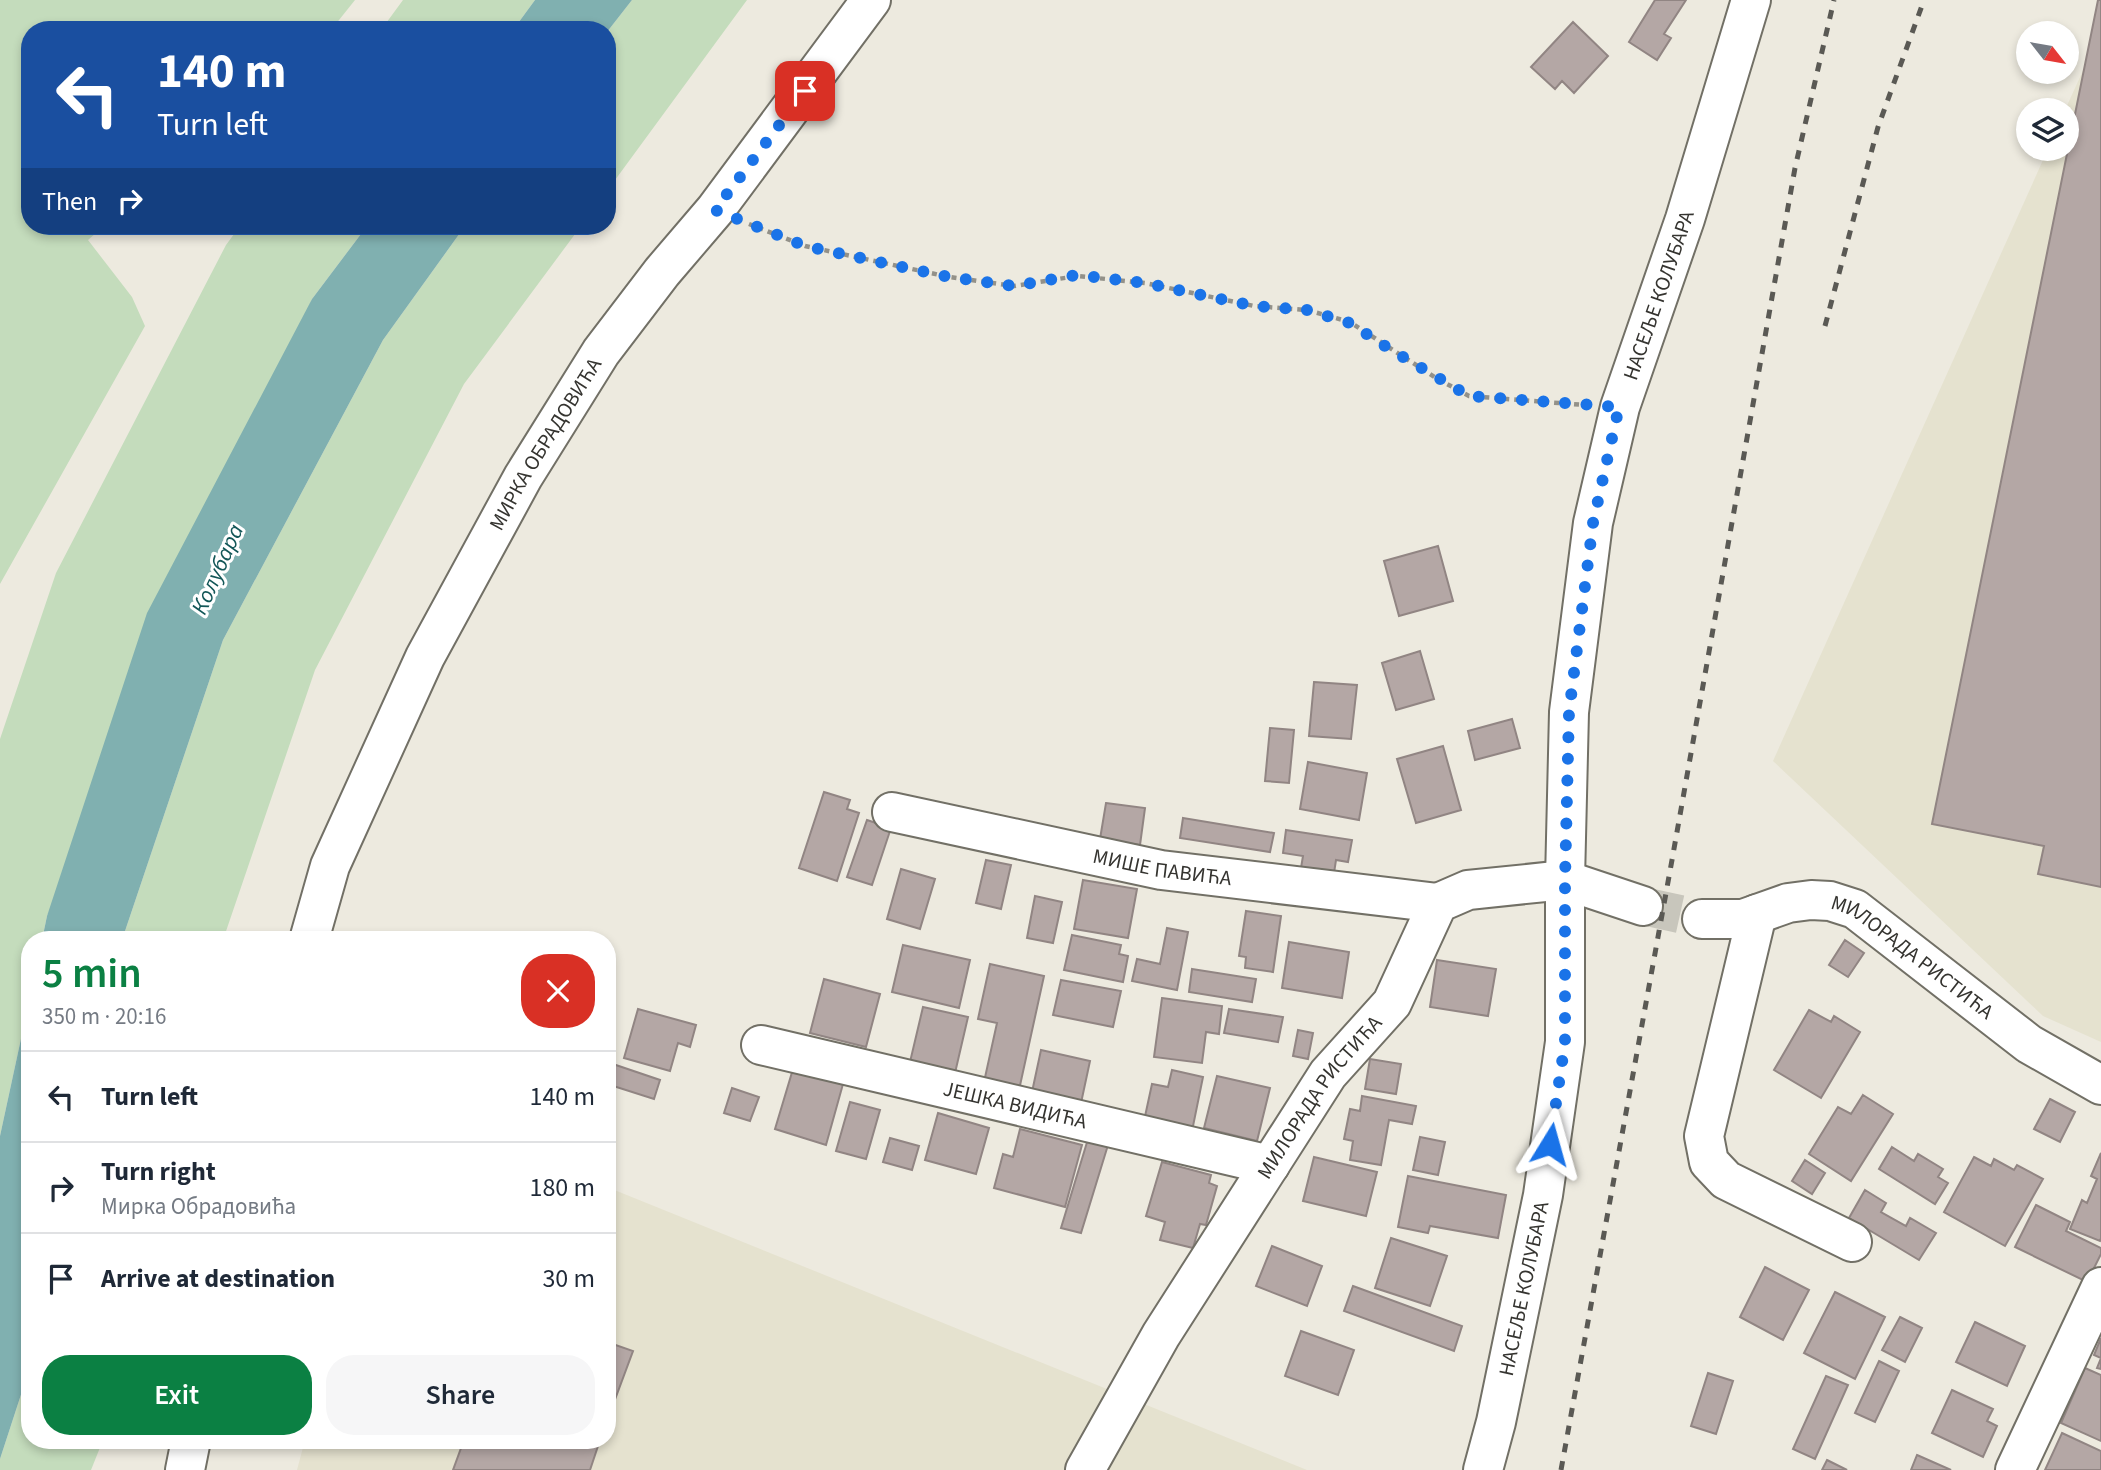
<!DOCTYPE html>
<html lang="en">
<head>
<meta charset="utf-8">
<style>
  body { margin:0; font-family:"Source Sans 3",sans-serif; background:#f6f6f7; color:#1f2937; height:100vh; display:flex; flex-direction:column; font-size:26px; white-space:nowrap }
  * { box-sizing:border-box; margin:0 }
  p { font-size:23px; color:#747a83 }
  .icon { flex:none; width:38px; height:38px; fill:none; stroke:currentColor; stroke-width:2; stroke-linecap:round; stroke-linejoin:round }
  .map { position:relative; flex:1; overflow:hidden }
  .side { position:absolute; left:21px; top:931px; width:595px; height:518px; display:flex; flex-direction:column; background:#fff; border-radius:28px; box-shadow:0 4px 10px #0003 }
  .side>* { flex:none }
  .top-card { position:absolute; left:21px; top:21px; width:595px; height:214px; border-radius:28px; box-shadow:0 4px 10px #0003; background:#1a4fa0; color:#fff; overflow:hidden }
  .needle { width:46px; rotate:121deg }
  .fabs { position:absolute; left:2016px; top:21px; display:grid; gap:14px }
  .fabs a { display:grid; place-items:center; width:63px; height:63px; border-radius:50%; background:#fff; box-shadow:0 4px 10px #0003; font-size:35px }
  .pin { position:absolute; display:grid; place-items:center; width:60px; height:60px; color:#fff; margin:-30px; border-radius:14px; box-shadow:0 4px 10px #0006 }
  .me { position:absolute; width:77px; margin:-38px; rotate:8deg; stroke-linejoin:round; filter:drop-shadow(0 0 5px #0008) }
  .turn { display:flex; align-items:center; gap:24px; height:147px; padding:0 21px; font-size:32px }
  .turn .icon { width:91px; height:91px; stroke-width:2.5 }
  .turn b { display:block; font-size:49px; line-height:60px }
  .then { display:flex; align-items:center; height:66px; padding:0 21px; background:#0003; gap:14px; font-size:26px }
  .round { display:grid; place-items:center; flex:none; width:74px; height:74px; border-radius:28px; background:#f6f6f7 }
  .overview { display:flex; align-items:center; justify-content:space-between; height:119px; padding:0 21px }
  h1 { font-size:42px; font-weight:600; line-height:52px; color:#0b8043 }
  .button { display:flex; gap:14px; margin-top:auto; padding:14px 21px }
  .button a { flex:1; height:80px; border-radius:28px; background:#0b8043; color:#fff; font-size:28px; font-weight:600; line-height:80px; text-align:center }
  .button a+a { background:#f6f6f7; color:#1f2937 }
  ul { padding:0; list-style:none }
  li { display:flex; align-items:center; gap:21px; height:91px; padding:0 21px; border-top:2px solid #e0e1e3 }
  li div { flex:1 }
  li b { display:block; font-size:26px }
  li em { font-style:normal }
  .map>svg:first-child { display:block }
  .built { fill:#e5e2cf }
  .green { fill:#c4dcbc }
  .water { fill:#80b0b0 }
  .building { fill:#b4a7a5; stroke:#918583; stroke-width:2 }
  .lines { fill:none; stroke-linecap:round; stroke-linejoin:round }
  .street-tunnel { stroke:#c8c6bc; stroke-width:38; stroke-dasharray:38 19; stroke-linecap:butt }
  .street-casing { stroke:#727066; stroke-width:42 }
  .secondary-casing { stroke:#727066; stroke-width:42 }
  .path { stroke:#939189; stroke-width:4.5; stroke-dasharray:5 5; stroke-linecap:butt }
  .street { stroke:#fff; stroke-width:38 }
  .secondary { stroke:#fff; stroke-width:38 }
  .rail { stroke:#5a5954; stroke-width:5; stroke-dasharray:9 9; stroke-linecap:butt }
  .route { stroke:#1a73e8; stroke-width:12; stroke-dasharray:0 21.6 }
  .labels { text-anchor:middle; stroke-width:6; stroke-linejoin:round; paint-order:stroke }
  .street-label { font-size:21px; fill:#353430; stroke:#fff }
  .water-label { font-size:23px; font-style:italic; fill:#135758; stroke:#fff }
</style>
</head>
<body>
<div class="map">
<svg width="2101" height="1470" viewBox="0 0 2101 1470">
  <rect width="100%" height="100%" fill="#edeadf"/>
  <path class="built" d="M2101,31V1042L2043,1016L1773,761L2048,149H2067L2065,110Z
    M607,1187L1307,1470H297L305,1440H607Z"/>
  <path class="green" d="M0,0H355L331,30H30V226H104L88,240L132,297L145,326L0,584Z
    M403,0H535L513,30H381Z
    M632,0H747L607,191V32Z
    M240,226H367L312,299L47,916L42,940H30V997L0,1136V739L56,573L226,245Z
    M465,226H581L464,384L315,670L223,940H122L223,640L383,340Z
    M30,1367V1440H103L91,1470H0V1459Z"/>
  <path class="water" d="M535,0H632L607,32V30H513Z
    M367,226H465L383,340L223,640L122,940H42L47,916L147,613L312,299Z
    M30,997V1367L0,1459V1136Z"/>
  <path class="building" d="M1655,0H1686L1664,34L1671,38L1657,60L1629,42Z
    M2098,0H2101V887L2038,874L2044,846L1932,824Z
    M1573,22L1608,56L1574,93L1562,81L1555,89L1531,67Z
    M1438,546L1453,601L1399,616L1384,561Z
    M1420,651L1434,699L1396,710L1382,663Z
    M1314,682L1357,685L1351,739L1309,736Z
    M1512,719L1520,748L1475,760L1468,731Z
    M1270,728L1294,730L1289,783L1265,781Z
    M1443,746L1461,810L1416,823L1397,759Z
    M1308,762L1367,773L1359,820L1300,809Z
    M824,792L850,800L847,809L859,813L837,881L799,868Z
    M1106,803L1145,808L1140,845L1100,839Z
    M1183,818L1274,833L1270,852L1180,838Z
    M867,820L891,828L872,885L847,877Z
    M1286,830L1352,840L1348,862L1336,860L1334,873L1301,868L1303,856L1283,853Z
    M986,860L1011,865L1001,909L976,903Z
    M901,869L935,879L920,929L887,919Z
    M1083,880L1137,889L1128,938L1074,929Z
    M1035,896L1062,902L1053,943L1027,938Z
    M1246,911L1281,916L1273,972L1245,968L1246,957L1239,956Z
    M1167,928L1188,932L1177,990L1132,981L1137,959L1160,964Z
    M1072,935L1121,945L1119,954L1128,956L1123,982L1064,970Z
    M1845,940L1864,953L1848,977L1829,965Z
    M1289,942L1349,952L1342,998L1282,988Z
    M903,945L970,960L959,1008L892,992Z
    M1437,960L1496,969L1488,1016L1430,1007Z
    M990,964L1044,976L1019,1090L984,1082L997,1023L978,1019Z
    M1192,969L1256,979L1252,1002L1189,992Z
    M824,979L880,994L866,1047L810,1033Z
    M1061,980L1121,991L1113,1027L1053,1015Z
    M1162,998L1222,1006L1219,1034L1206,1032L1202,1063L1154,1057Z
    M923,1007L968,1017L955,1073L910,1062Z
    M638,1009L696,1025L690,1047L678,1043L670,1071L624,1058Z
    M1229,1009L1283,1017L1278,1042L1224,1033Z
    M1809,1010L1831,1022L1834,1016L1860,1032L1821,1098L1774,1070Z
    M1298,1030L1313,1033L1308,1059L1293,1056Z
    M1041,1050L1090,1061L1081,1103L1032,1092Z
    M1370,1059L1401,1064L1396,1094L1365,1089Z
    M607,1062L660,1080L654,1099L607,1084Z
    M793,1069L843,1084L826,1145L775,1129Z
    M1172,1070L1203,1077L1192,1131L1144,1121L1152,1084L1168,1087Z
    M1217,1076L1270,1088L1257,1141L1204,1128Z
    M732,1088L759,1097L750,1121L724,1113Z
    M1863,1095L1893,1114L1851,1181L1809,1154L1838,1107L1851,1114Z
    M1362,1096L1416,1106L1412,1124L1389,1120L1381,1165L1350,1160L1353,1141L1344,1139L1350,1109L1360,1111Z
    M2050,1099L2075,1112L2060,1142L2034,1129Z
    M850,1102L880,1110L866,1159L836,1151Z
    M938,1113L989,1128L976,1174L925,1160Z
    M1020,1129L1082,1145L1065,1207L994,1188L1003,1154L1013,1157Z
    M1420,1137L1445,1142L1438,1175L1413,1170Z
    M890,1138L919,1146L912,1170L883,1162Z
    M1088,1139L1108,1145L1081,1233L1061,1228Z
    M1892,1147L1914,1161L1918,1154L1943,1169L1938,1177L1948,1183L1935,1204L1879,1169Z
    M2101,1153V1238L2100,1241L2070,1229L2082,1200L2087,1203L2097,1179L2091,1176Z
    M1314,1157L1377,1172L1366,1216L1303,1201Z
    M1974,1157L1991,1166L1994,1159L2014,1170L2017,1165L2043,1179L2005,1246L1944,1212Z
    M1805,1160L1825,1173L1812,1194L1792,1181Z
    M1162,1162L1211,1175L1209,1183L1217,1186L1206,1225L1200,1224L1193,1248L1160,1240L1165,1222L1146,1216Z
    M1408,1176L1506,1195L1498,1238L1430,1226L1428,1233L1398,1227Z
    M1865,1190L1886,1203L1881,1212L1906,1226L1910,1218L1936,1233L1919,1260L1849,1218Z
    M2036,1205L2070,1222L2066,1231L2101,1248V1254L2087,1282L2015,1247Z
    M1391,1238L1447,1256L1430,1306L1375,1288Z
    M1272,1246L1322,1266L1307,1306L1256,1286Z
    M1765,1267L1809,1290L1783,1340L1740,1317Z
    M1353,1286L1462,1326L1454,1351L1344,1311Z
    M1835,1292L1885,1317L1855,1379L1804,1353Z
    M1900,1317L1922,1328L1905,1362L1882,1350Z
    M1975,1322L2025,1346L2007,1386L1956,1362Z
    M1301,1331L1354,1350L1338,1395L1285,1376Z
    M2101,1338V1369L2097,1368L2101,1358L2094,1355Z
    M607,1342L633,1351L607,1421Z
    M1879,1361L1899,1371L1875,1422L1855,1413Z
    M2085,1368L2101,1375V1441L2061,1423Z
    M1708,1373L1733,1381L1716,1434L1691,1426Z
    M1826,1376L1848,1385L1815,1459L1793,1449Z
    M1952,1390L1993,1409L1987,1421L1997,1426L1983,1457L1932,1433Z
    M2062,1433L2101,1451V1470H2045Z
    M464,1440H600L590,1470H453Z
    M1917,1455L1951,1470H1911Z
    M1827,1460L1847,1470H1822Z"/>
  <g class="lines">
    <path class="street-tunnel" d="M1643,906L1702,919"/>
    <g class="street-casing">
      <g id="street">
        <path id="s1" d="M892,812L1161,870L1438,903"/>
        <path d="M1757,914L1704,1136L1709,1162L1726,1180L1852,1242"/>
        <path id="s2" d="M1702,919H1743L1788,903L1811,900L1830,901L1855,909L2029,1044L2101,1085"/>
        <path id="s3" d="M761,1045L1270,1165"/>
        <path id="s4" d="M1085,1470L1161,1335L1328,1074L1392,1003L1438,903L1468,890L1565,880L1643,906"/>
        <path id="s5" d="M1483,1470L1496,1422L1543,1195L1565,1042V880L1569,712L1593,523L1620,407L1685,219L1751,0"/>
        <path d="M2015,1470L2101,1287"/>
      </g>
    </g>
    <g class="secondary-casing">
      <g id="secondary">
        <path id="s6" d="M309,940L330,866L425,657L523,477L601,352L662,272L715,210L871,0"/>
        <path d="M185,1470L191,1440"/>
      </g>
    </g>
    <path class="path" d="M749,224L805,246L949,277L1014,286L1077,276L1145,283L1254,306L1307,310L1350,322L1436,378L1469,396L1584,405"/>
    <use href="#street" class="street"/>
    <use href="#secondary" class="secondary"/>
    <path class="rail" d="M1825,326L1878,127L1924,0
      M1561,1470L1672,860L1795,168L1834,0"/>
  </g>
  <g class="lines">
    <path class="route" d="M805,91L715,210L805,246L949,277L1014,286L1077,275L1145,283L1254,306L1307,310L1350,323L1391,350L1469,396L1619,407L1593,523L1569,712L1565,880V1042L1550,1144"/>
  </g>
  <g class="labels">
    <g class="street-label">
      <text dy="7" stroke="none"><textPath href="#s5" startOffset="1194">НАСЕЉЕ КОЛУБАРА</textPath></text>
      <text dy="7" stroke="none"><textPath href="#s6" startOffset="551">МИРКА ОБРАДОВИЋА</textPath></text>
      <text dy="7" stroke="none"><textPath href="#s1" startOffset="276">МИШЕ ПАВИЋА</textPath></text>
      <text dy="7" stroke="none"><textPath href="#s2" startOffset="231">МИЛОРАДА РИСТИЋА</textPath></text>
      <text dy="7" stroke="none"><textPath href="#s4" startOffset="441">МИЛОРАДА РИСТИЋА</textPath></text>
      <text dy="7" stroke="none"><textPath href="#s3" startOffset="261">ЈЕШКА ВИДИЋА</textPath></text>
      <text dy="7" stroke="none"><textPath href="#s5" startOffset="186">НАСЕЉЕ КОЛУБАРА</textPath></text>
    </g>
    <g class="water-label">
      <text transform="translate(217 569) rotate(-66)" y="8">Колубара</text>
    </g>
  </g>
</svg>
<div class="fabs">
<a><svg class="needle" viewBox="-14 -14 28 28"><path d="M0-13l5 13h-10z" fill="#e53935"/><path d="M0 13l5-13h-10z" fill="#747a83"/></svg></a>
<a><svg class="icon" aria-label="layers" viewBox="0 0 24 24"><path d="M12 4l9 5-9 5-9-5zM3 14l9 5 9-5"/></svg></a>
</div>
<div class="pin" style="left:805px;top:91px;background:#d93025"><svg class="icon" aria-label="arrive" viewBox="0 0 24 24"><path d="M6 21V4h12l-3 4 3 4H6"/></svg></div>
<svg class="me" style="left:1550px;top:1144px" viewBox="-20 -20 40 40"><path d="M0-17L14 15 0 8-14 15z" fill="#1a73e8" stroke="#fff" stroke-width="4"/></svg>
<div class="top-card">
<div class="turn"><svg class="icon" aria-label="left" viewBox="0 0 24 24"><path d="M17 20v-9H6M10 6l-5 5 5 5"/></svg><div><b>140 m</b>Turn left</div></div>
<div class="then">Then<svg class="icon" aria-label="right" viewBox="0 0 24 24"><path d="M7 20v-9h11M14 6l5 5-5 5"/></svg></div>
</div>
<section class="side">
<div class="overview"><div><h1>5 min</h1><p>350 m · 20:16</p></div><a class="round" style="background:#d93025;color:#fff"><svg class="icon" aria-label="close" viewBox="0 0 24 24"><path d="M6 6l12 12M18 6L6 18"/></svg></a></div>
<ul>
<li><svg class="icon" aria-label="left" viewBox="0 0 24 24"><path d="M17 20v-9H6M10 6l-5 5 5 5"/></svg><div><b>Turn left</b></div><em>140 m</em></li>
<li><svg class="icon" aria-label="right" viewBox="0 0 24 24"><path d="M7 20v-9h11M14 6l5 5-5 5"/></svg><div><b>Turn right</b><p>Мирка Обрадовића</p></div><em>180 m</em></li>
<li><svg class="icon" aria-label="arrive" viewBox="0 0 24 24"><path d="M6 21V4h12l-3 4 3 4H6"/></svg><div><b>Arrive at destination</b></div><em>30 m</em></li>
</ul>
<div class="button"><a>Exit</a><a>Share</a></div>
</section>
</div>
</body>
</html>
